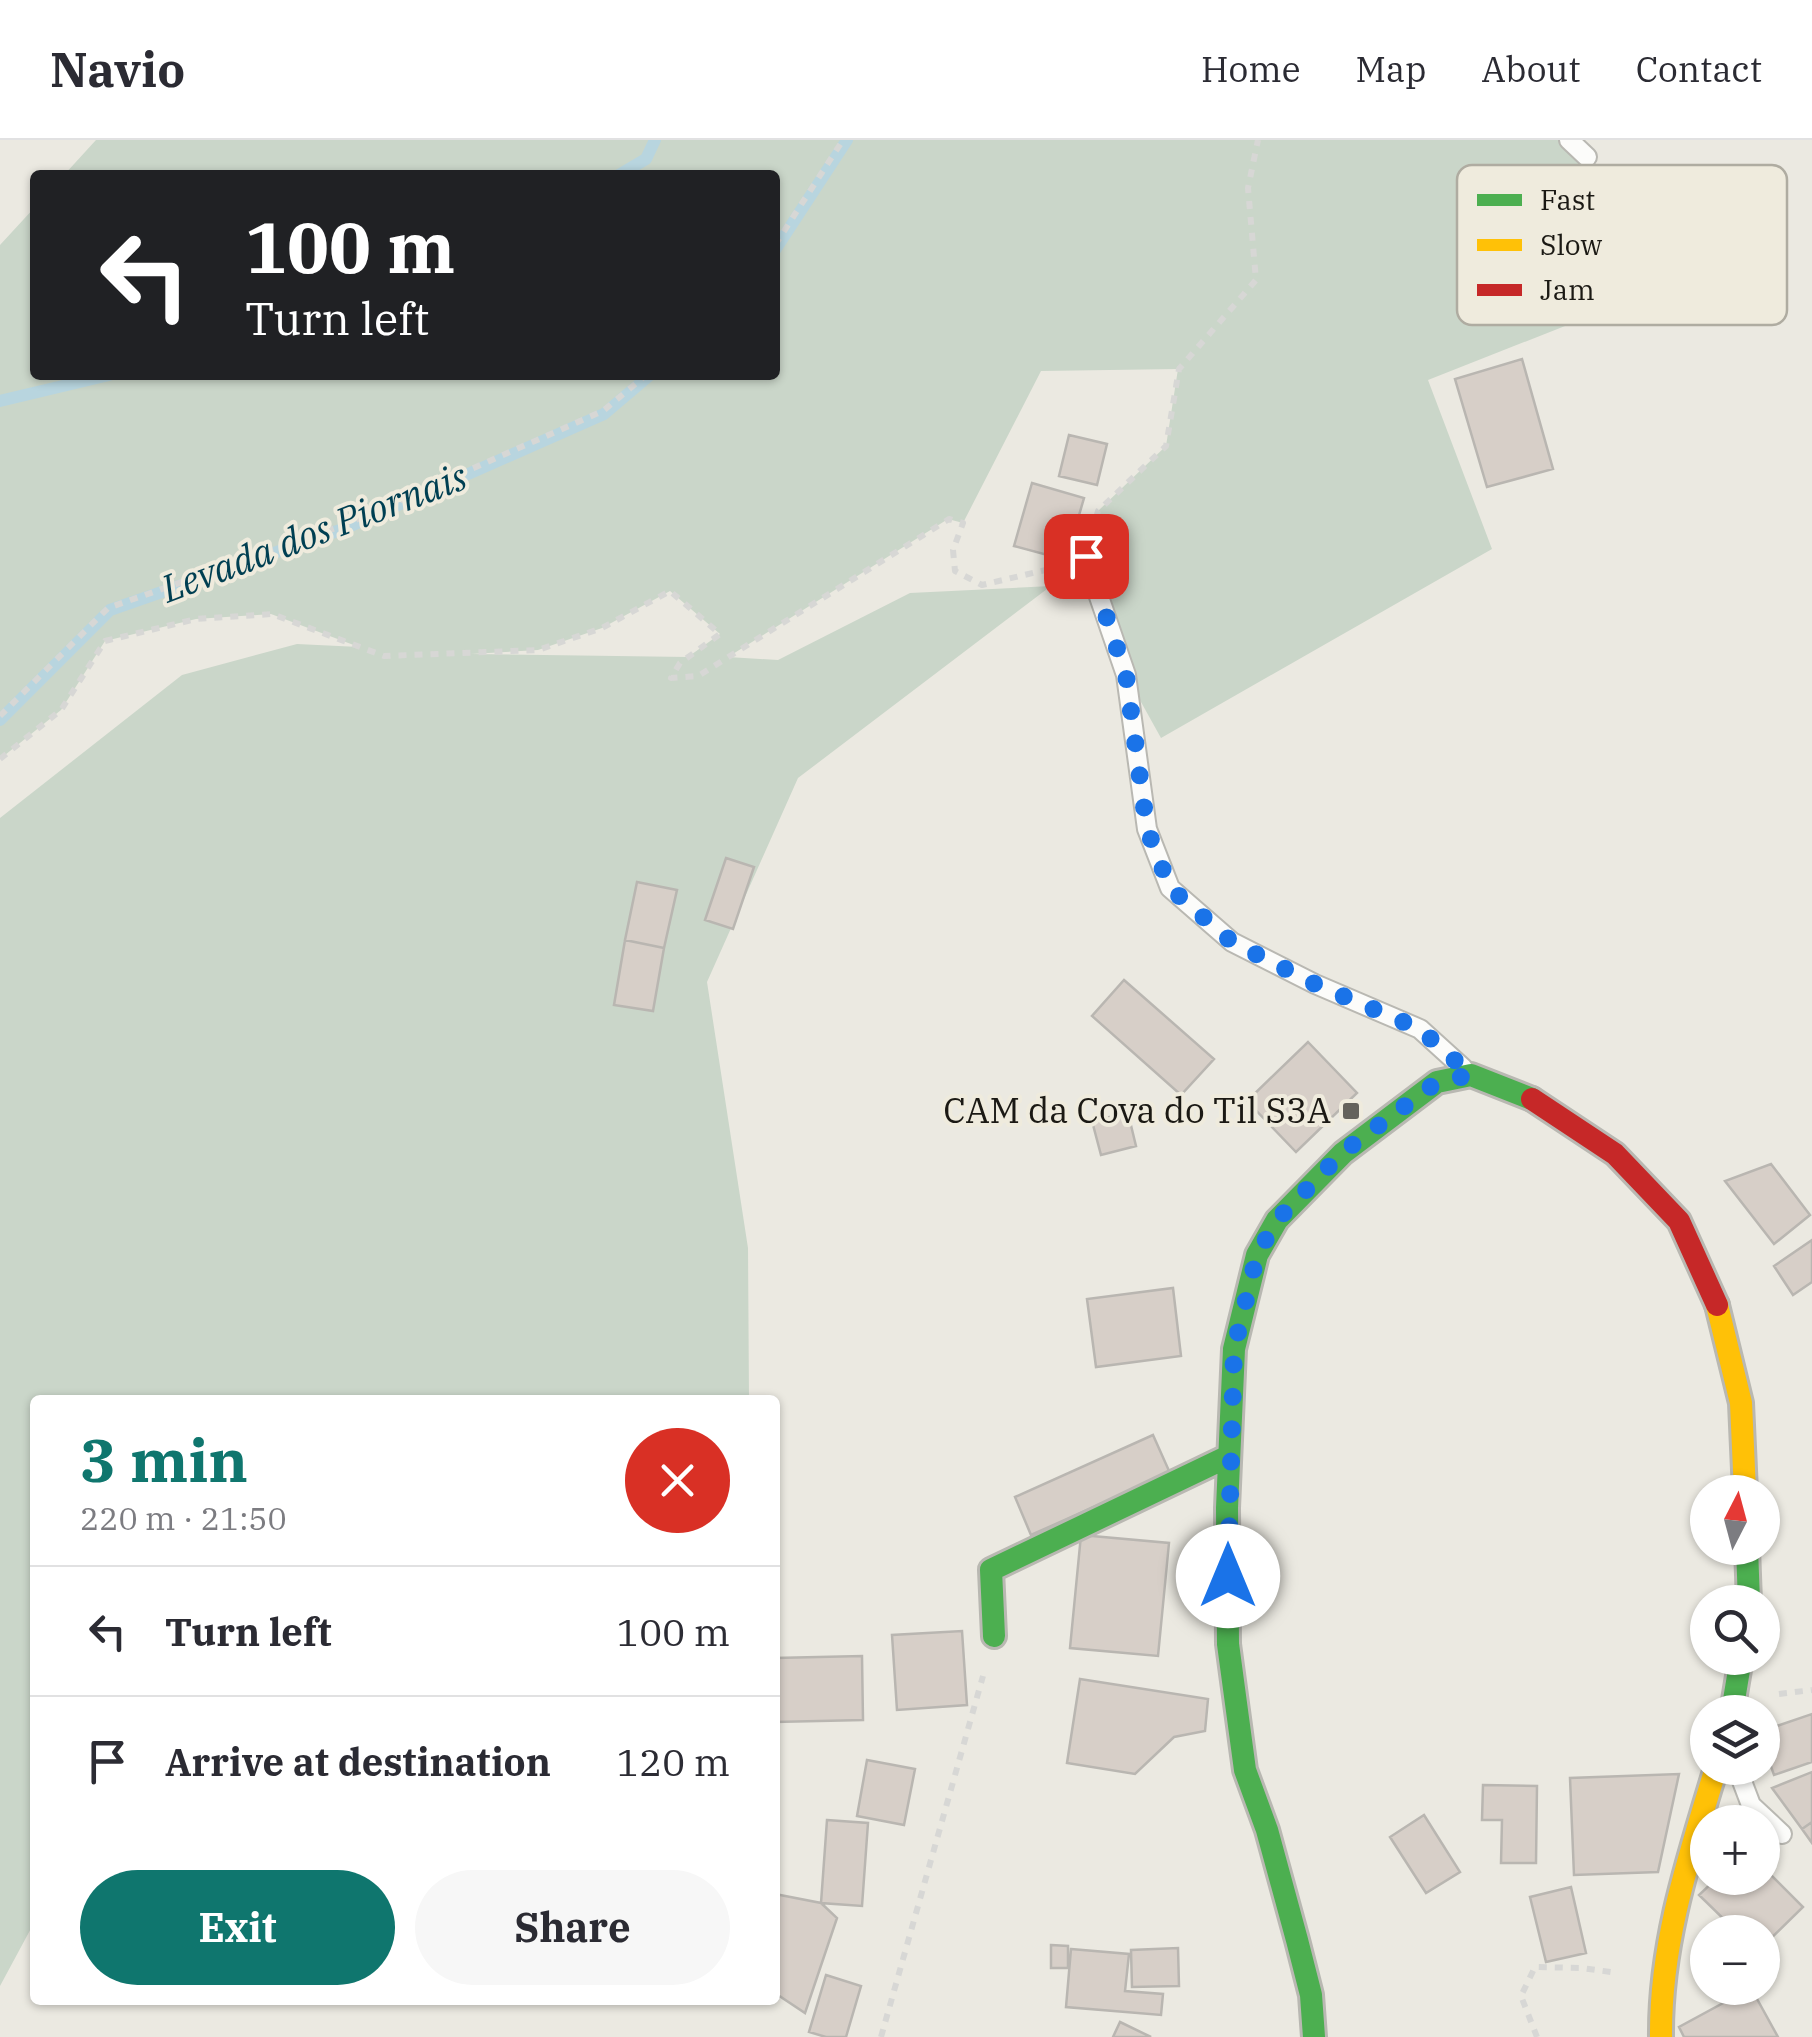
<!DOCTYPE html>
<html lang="en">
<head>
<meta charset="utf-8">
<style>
  body { margin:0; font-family:"IBM Plex Serif",serif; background:#f7f7f7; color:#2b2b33; height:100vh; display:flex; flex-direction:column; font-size:38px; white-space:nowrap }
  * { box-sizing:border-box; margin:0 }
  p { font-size:32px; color:#7c7c81 }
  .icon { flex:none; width:55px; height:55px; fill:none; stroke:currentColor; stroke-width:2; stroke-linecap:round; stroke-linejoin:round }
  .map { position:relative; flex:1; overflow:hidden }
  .side { position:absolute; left:30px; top:1255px; width:750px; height:610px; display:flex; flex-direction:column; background:#fff; border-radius:10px; box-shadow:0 2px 8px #0004 }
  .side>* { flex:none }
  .hud { position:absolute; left:30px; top:30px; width:750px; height:210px; border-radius:10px; box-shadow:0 2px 8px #0004; background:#202124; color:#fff; overflow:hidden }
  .needle { width:65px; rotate:6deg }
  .fabs { position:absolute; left:1690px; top:1335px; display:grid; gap:20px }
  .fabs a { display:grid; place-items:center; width:90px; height:90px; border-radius:50%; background:#fff; box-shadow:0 2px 8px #0004; font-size:50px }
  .pin { position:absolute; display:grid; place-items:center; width:85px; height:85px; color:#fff; margin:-42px; border-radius:20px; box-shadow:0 5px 15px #0006 }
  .me { position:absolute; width:110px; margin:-55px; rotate:0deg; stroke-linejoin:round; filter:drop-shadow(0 0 8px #0008) }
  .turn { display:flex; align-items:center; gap:35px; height:210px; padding:0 50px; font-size:45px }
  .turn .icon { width:130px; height:130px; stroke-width:2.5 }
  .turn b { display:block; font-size:70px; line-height:85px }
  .round { display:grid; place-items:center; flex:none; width:105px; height:105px; border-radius:52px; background:#f7f7f7 }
  .headline { display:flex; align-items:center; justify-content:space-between; height:170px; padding:0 50px }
  h1 { font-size:60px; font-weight:700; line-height:75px; color:#0f766e }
  .button { display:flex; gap:20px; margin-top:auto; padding:20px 50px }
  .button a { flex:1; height:115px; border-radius:60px; background:#0f766e; color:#fff; font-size:40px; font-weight:700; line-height:115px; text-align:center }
  .button a+a { background:#f7f7f7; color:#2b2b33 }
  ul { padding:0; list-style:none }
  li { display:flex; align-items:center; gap:30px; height:130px; padding:0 50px; border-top:2px solid #e1e1e2 }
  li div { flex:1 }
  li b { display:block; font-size:38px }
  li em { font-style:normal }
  header { display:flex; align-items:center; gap:60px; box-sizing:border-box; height:140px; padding:0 50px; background:#fff; border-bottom:2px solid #e1e1e2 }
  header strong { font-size:48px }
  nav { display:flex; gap:55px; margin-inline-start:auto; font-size:35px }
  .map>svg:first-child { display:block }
  .green { fill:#cad6c9; fill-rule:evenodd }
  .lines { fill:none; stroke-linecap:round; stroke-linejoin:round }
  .stream { stroke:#b8d5df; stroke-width:12 }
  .building { fill:#d7cfc8; stroke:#b9b6b1; stroke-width:2.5 }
  .lane-casing { stroke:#b9b8b2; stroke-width:22 }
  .fast-casing { stroke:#b9b8b2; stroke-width:28 }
  .slow-casing { stroke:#b9b8b2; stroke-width:28 }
  .jam-casing { stroke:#b9b8b2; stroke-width:28 }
  .path { stroke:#d7d7d5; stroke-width:6; stroke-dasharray:8 8; stroke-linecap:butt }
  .lane { stroke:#fcfcfa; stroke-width:18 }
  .fast { stroke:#4caf50; stroke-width:22 }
  .slow { stroke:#ffc107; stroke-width:22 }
  .jam { stroke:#c62828; stroke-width:22 }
  .route { stroke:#1a73e8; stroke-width:18; stroke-dasharray:0 32.4 }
  .poi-dot { fill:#64625c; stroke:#efebdd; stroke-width:4 }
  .labels { text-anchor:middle; stroke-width:8; stroke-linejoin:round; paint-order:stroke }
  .poi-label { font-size:35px; fill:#1b1914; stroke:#efebdd; text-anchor:end }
  .water-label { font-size:38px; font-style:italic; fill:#003f52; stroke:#efebdd }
  .key { fill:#efebdd; stroke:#afaca1; stroke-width:2.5 }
  .key-label { font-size:28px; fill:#1b1914 }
</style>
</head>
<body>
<header>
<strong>Navio</strong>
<nav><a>Home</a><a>Map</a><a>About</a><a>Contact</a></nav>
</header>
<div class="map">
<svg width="1812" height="1897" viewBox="0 0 1812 1897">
  <rect width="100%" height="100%" fill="#ebe9e1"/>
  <path class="green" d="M96,0H1569L1587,17L1562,47L1608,169L1428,240L1492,409L1161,598L1126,535L1085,416L1098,371L1166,306L1178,229L1041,231L963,383L948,379L728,517L778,520L910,453L1051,446L798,638L707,842L748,1108L749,1259L35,1260V1781L0,1846V678L182,535L297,504L359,507L271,474L196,479L105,501L61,570L0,619V105L35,67V235H775V35H64ZM670,451L720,494L688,517L471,514L538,510L602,488Z"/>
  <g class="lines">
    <path class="stream" d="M619,35L646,19L655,0
      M775,110L847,0
      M0,261L109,235
      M0,580L110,470L346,388L604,274L650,235"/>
  </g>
  <path class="building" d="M1522,219L1553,329L1487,347L1455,239Z
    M1069,295L1107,304L1097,345L1059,336Z
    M1032,343L1084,358L1066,420L1014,406Z
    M726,718L754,727L733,789L705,780Z
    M637,742L677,750L664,808L625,800Z
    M625,800L664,808L653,871L614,865Z
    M1124,840L1214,919L1181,955L1092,876Z
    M1308,902L1357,953L1296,1012L1247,961Z
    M1128,973L1136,1006L1101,1015L1092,981Z
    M1771,1024L1810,1075L1774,1104L1725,1041Z
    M1812,1100V1142L1793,1155L1774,1126Z
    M1173,1148L1181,1216L1096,1227L1087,1159Z
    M1153,1295L1170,1333L1031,1395L1015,1357Z
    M1081,1395L1169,1403L1158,1516L1070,1508Z
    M962,1491L967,1565L897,1570L892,1495Z
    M862,1516L863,1580L775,1582V1518Z
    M1080,1539L1208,1559L1205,1591L1174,1597L1135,1634L1067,1623Z
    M1812,1574V1622L1774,1635L1762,1601V1591Z
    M867,1620L915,1629L904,1685L857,1676Z
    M1812,1632V1682L1802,1689L1772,1648Z
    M1679,1634L1658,1732L1574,1735L1570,1638Z
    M1483,1645L1537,1646L1536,1723H1501L1502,1680H1482Z
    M1424,1675L1460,1732L1426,1753L1390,1697Z
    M827,1680L868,1683L862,1766L821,1763Z
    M1812,1682V1703L1802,1689Z
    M1762,1726L1803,1767L1762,1807V1792H1737L1699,1755L1717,1738H1762Z
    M1571,1747L1586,1813L1546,1822L1530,1757Z
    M775,1754L821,1763L837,1778L805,1873L775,1853Z
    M1051,1805L1068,1806V1828H1051Z
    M1178,1808L1179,1846L1132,1847L1131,1810Z
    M1071,1809L1129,1814L1125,1851L1163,1854L1161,1875L1066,1867Z
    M826,1835L861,1846L846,1897H826L809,1892Z
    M1751,1848L1778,1897H1684L1679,1887Z
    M1120,1882L1151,1897H1113Z"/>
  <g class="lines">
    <g class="lane-casing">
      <path id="lane" d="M1569,0L1587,17
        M1085,416L1126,535L1147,689L1170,748L1232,802L1315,844L1420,889L1463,928
        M1737,1628L1751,1665L1782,1694"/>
    </g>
    <g class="fast-casing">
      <path id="fast" d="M1747,1408L1749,1462
        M994,1496L991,1430L1229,1316
        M1732,1572L1741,1518
        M1314,1897L1311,1855L1297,1800L1267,1690L1245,1630L1228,1504L1227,1368L1234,1209L1257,1115L1277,1080L1343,1013L1437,942L1471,935L1532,959"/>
    </g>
    <g class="slow-casing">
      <path id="slow" d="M1717,1165L1741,1263L1745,1352
        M1661,1897C1660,1803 1689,1717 1716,1628"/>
    </g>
    <g class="jam-casing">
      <path id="jam" d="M1532,959L1615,1014L1679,1081L1717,1165"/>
    </g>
    <path class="path" d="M775,105L843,0
      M1092,393L1098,371L1166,306L1179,229L1256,140L1248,48L1258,0
      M0,576L108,468L344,385L603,271L646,235
      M0,619L61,570L105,501L196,479L272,474L384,516L538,510L602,488L670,451L720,494L680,523L671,538L698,536L949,379L963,383L953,410L955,431L982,445L1058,427
      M1779,1554L1812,1550
      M881,1897L983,1536
      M1537,1897L1521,1856L1535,1827L1582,1828L1618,1833"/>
    <use href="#lane" class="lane"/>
    <use href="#fast" class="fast"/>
    <use href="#slow" class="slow"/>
    <use href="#jam" class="jam"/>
  </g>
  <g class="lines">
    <path class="route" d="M1086,416L1126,535L1147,689L1170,748L1232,802L1315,844L1420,889L1471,935L1437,942L1343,1012L1277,1080L1257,1115L1234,1209L1228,1436"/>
  </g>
  <rect class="poi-dot" x="1341" y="961" width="20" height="20" rx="5"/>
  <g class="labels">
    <g class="poi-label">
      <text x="1331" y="983">CAM da Cova do Til S3A</text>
    </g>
    <g class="water-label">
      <text transform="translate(314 393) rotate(-21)" y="13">Levada dos Piornais</text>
    </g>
  </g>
  <rect x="1457" y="25" width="330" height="160" rx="15" class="key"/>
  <rect x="1477" y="54" width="45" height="12" fill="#4caf50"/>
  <rect x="1477" y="99" width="45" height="12" fill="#ffc107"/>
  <rect x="1477" y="144" width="45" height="12" fill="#c62828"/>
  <g class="key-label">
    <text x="1540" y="70">Fast</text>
    <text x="1540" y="115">Slow</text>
    <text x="1540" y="160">Jam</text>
  </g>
</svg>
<div class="fabs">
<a><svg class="needle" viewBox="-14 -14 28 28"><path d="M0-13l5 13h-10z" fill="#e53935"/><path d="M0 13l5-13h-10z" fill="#7c7c81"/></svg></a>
<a><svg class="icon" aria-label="search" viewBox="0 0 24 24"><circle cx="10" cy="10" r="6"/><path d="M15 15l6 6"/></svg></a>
<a><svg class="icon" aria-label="layers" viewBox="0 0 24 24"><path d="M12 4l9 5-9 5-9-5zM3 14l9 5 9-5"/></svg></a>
<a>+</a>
<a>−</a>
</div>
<div class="pin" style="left:1086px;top:416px;background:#d93025"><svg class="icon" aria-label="arrive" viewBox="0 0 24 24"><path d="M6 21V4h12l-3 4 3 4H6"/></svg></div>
<svg class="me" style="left:1228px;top:1436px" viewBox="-20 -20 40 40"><circle r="19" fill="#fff"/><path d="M0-13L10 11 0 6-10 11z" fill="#1a73e8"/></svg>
<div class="hud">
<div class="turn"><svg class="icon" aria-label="left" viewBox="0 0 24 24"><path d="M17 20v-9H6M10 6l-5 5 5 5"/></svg><div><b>100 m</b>Turn left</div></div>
</div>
<section class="side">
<div class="headline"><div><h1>3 min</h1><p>220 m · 21:50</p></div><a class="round" style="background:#d93025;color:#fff"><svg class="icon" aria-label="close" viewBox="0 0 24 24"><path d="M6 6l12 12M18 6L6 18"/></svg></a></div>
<ul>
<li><svg class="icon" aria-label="left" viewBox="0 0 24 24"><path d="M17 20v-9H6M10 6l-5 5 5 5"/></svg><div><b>Turn left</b></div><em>100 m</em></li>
<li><svg class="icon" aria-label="arrive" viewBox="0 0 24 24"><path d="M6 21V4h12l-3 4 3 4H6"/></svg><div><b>Arrive at destination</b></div><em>120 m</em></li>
</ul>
<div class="button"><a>Exit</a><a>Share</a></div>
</section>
</div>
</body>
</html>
